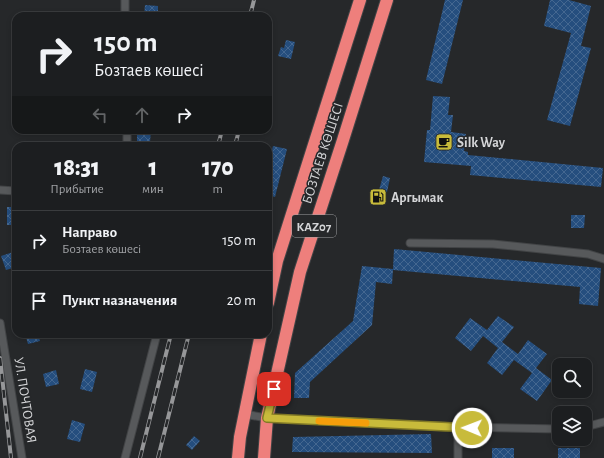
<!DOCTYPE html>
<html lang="ru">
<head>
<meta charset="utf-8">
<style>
  body { margin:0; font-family:"Alegreya Sans",sans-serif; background:#292b2d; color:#f1f3f6; height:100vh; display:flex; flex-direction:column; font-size:15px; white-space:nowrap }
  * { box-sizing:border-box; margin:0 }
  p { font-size:13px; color:#a0a2a5 }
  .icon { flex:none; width:22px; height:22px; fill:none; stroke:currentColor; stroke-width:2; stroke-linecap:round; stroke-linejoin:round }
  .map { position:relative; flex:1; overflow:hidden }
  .details { position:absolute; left:12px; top:142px; width:260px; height:196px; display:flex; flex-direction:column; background:#1c1e20; border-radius:12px; box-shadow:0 2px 6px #0003,0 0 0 1px #3a3c3e }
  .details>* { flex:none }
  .hud { position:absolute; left:12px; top:12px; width:260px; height:122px; border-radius:12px; box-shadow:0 2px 6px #0003,0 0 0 1px #3a3c3e; background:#1c1e20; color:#f1f3f6; overflow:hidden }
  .tools { position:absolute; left:552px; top:358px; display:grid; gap:8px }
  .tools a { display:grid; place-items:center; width:40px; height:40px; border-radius:8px; background:#1c1e20; box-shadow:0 2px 6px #0003,0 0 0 1px #3a3c3e; font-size:20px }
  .pin { position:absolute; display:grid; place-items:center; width:34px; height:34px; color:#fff; margin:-17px; border-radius:8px; box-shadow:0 2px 6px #0006 }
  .me { position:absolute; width:44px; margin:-22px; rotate:271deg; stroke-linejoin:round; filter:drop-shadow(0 0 3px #0008) }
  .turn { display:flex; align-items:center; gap:14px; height:84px; padding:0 16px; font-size:18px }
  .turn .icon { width:52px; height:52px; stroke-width:2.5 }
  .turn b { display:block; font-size:28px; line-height:34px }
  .lanes { display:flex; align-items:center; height:38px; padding:0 16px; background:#0003; justify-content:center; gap:20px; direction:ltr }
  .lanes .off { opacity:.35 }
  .eta { display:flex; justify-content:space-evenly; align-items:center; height:68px; text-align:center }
  .eta b { font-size:24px; font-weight:800; line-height:28px }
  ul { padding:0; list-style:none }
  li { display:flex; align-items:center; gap:12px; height:60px; padding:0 16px; border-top:1px solid #3a3c3e }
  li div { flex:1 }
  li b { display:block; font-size:15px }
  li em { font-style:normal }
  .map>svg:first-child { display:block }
  .building { fill:url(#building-cross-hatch) }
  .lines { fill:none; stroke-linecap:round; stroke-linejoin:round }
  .street-casing { stroke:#424446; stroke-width:9 }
  .highway-casing { stroke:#424446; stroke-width:14 }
  .street { stroke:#57595b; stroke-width:7 }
  .highway { stroke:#ee7f7c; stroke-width:12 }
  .rail-casing { stroke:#969799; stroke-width:4 }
  .rail { stroke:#26282a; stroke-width:2.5; stroke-dasharray:8; stroke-linecap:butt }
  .route-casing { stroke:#827a26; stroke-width:10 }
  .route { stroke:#c8bb3b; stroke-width:7 }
  .slow { stroke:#f59e0b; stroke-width:7 }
  .labels { text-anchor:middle; stroke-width:3; stroke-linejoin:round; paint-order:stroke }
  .shield { fill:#26282a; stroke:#a0a1a3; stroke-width:1 }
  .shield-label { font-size:13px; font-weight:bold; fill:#d4d5d7 }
  .poi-label { font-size:14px; font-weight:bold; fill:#d4d5d7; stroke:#26282a; text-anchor:start }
  .street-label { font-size:14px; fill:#d4d5d7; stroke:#26282a }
</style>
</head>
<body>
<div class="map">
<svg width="604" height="458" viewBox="0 0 604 458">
  <defs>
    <pattern id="building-cross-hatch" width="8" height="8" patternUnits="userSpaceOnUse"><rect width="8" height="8" fill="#254e7e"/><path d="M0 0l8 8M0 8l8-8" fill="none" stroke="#446790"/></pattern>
  </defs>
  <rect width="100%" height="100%" fill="#26282a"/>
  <path class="building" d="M445,0H463L442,84L426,80Z
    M550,0H569L591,6L581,46L591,48L570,126L547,120L571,33L544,26Z
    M145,5L158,6V16H144Z
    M286,40L295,42L291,59L278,56L281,47L284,48Z
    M433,96L450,97L448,115H453L451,132L466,134L464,151L468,152V155L603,168L601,187L470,175L471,166L424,162L427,130H430Z
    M137,130H151L150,142H137Z
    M273,146L287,149L275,197L268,195V165Z
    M383,176L390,178L387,192L379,190Z
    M7,207H16V225H7Z
    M571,215H585L584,228H571Z
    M394,249L601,268L598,306L579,304L580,287L393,270L392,284L376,282L372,325L310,382L309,398H294L295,373L353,321L362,266L393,269Z
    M16,251V267L6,270L1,256Z
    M498,316L514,327L502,342L518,354L528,340L547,354L536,368L552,380L537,401L520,389L532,373L514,360L502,375L487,363L498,348L483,336L471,351L455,338L470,318L487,330Z
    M25,334H38L40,341L28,344Z
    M85,369L97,372L92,392L80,389Z
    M56,370L59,384L46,387L43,374Z
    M72,420L85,424L80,442L67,439Z
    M431,434L432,453L292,452L293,437Z
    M194,436L200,441L192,450L186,445Z
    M492,448H514V458H492Z
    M558,448H580V458H558Z"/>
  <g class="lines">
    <g class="street-casing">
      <path id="street" d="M125,0V16
        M127,130V146
        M0,190L16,191
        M410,243L493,244L588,254L604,259
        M0,323L22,458
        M244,414L267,418L458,427V458
        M458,427L559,429
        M585,427L604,422
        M125,458L157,334"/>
    </g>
    <g class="highway-casing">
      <path id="highway" d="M268,303L277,261L360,0
        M238,458L240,437L261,334
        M264,458L267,418L300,272L343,140L387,0"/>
    </g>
    <use href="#street" class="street"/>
    <use href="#highway" class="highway"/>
    <g class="rail-casing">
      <path id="rail" d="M250,16L254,0
        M218,146L222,130
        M235,146L239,130
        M0,358L11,458
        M140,458L171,334
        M158,458L189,334"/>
    </g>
    <use href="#rail" class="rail"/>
  </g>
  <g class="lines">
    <g class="route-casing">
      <path id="route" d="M274,389L267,418L472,428"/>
    </g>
    <use href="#route" class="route"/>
    <path class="slow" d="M319,421L366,423"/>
  </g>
  <defs>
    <g id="cafe-square" transform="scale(0.9)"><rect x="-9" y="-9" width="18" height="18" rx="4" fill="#c8bb3b" stroke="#26282a"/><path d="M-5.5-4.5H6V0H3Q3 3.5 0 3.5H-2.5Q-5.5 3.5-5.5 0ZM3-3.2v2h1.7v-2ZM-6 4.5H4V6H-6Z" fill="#111"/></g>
    <g id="fuel-square" transform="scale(0.9)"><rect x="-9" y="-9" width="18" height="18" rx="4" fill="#c8bb3b" stroke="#26282a"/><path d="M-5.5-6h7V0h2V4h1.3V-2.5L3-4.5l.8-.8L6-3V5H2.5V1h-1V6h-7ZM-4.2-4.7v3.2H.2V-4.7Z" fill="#111"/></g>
  </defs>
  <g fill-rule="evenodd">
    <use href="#cafe-square" x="444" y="142"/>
    <use href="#fuel-square" x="378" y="197"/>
  </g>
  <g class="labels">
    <rect class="shield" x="292" y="215" width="44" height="22" rx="3"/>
    <g class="shield-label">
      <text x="314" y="231">KAZ07</text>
    </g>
    <g class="poi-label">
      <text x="457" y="147">Silk Way</text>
      <text x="391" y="202">Аргымак</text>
    </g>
    <g class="street-label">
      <text transform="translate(322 153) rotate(-72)" y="5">БОЗТАЕВ КӨШЕСІ</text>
      <text transform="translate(26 400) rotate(81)" y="5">УЛ. ПОЧТОВАЯ</text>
    </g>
  </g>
</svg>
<div class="tools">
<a><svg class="icon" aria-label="search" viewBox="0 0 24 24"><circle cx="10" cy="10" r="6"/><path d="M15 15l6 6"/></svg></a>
<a><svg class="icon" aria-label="layers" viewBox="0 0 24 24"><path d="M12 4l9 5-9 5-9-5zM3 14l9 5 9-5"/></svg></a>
</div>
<div class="pin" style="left:274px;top:389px;background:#d93025"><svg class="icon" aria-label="arrive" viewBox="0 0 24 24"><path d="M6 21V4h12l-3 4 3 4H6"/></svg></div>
<svg class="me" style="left:472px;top:428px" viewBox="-20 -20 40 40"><circle r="17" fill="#c8bb3b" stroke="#fff" stroke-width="3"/><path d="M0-11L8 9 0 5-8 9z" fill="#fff"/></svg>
<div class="hud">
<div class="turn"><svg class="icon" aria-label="right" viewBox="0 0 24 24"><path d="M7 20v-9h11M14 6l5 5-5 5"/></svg><div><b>150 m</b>Бозтаев көшесі</div></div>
<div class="lanes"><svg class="icon off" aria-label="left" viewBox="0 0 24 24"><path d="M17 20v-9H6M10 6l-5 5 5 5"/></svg><svg class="icon off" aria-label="ahead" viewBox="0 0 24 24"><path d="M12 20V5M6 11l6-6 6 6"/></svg><svg class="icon" aria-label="right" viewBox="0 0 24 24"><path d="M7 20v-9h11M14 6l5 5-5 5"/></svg></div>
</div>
<section class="details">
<div class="eta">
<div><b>18:31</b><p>Прибытие</p></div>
<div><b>1</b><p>мин</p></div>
<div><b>170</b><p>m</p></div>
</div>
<ul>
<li><svg class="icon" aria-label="right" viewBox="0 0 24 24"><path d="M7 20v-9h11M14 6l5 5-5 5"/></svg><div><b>Направо</b><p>Бозтаев көшесі</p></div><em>150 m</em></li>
<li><svg class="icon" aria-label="arrive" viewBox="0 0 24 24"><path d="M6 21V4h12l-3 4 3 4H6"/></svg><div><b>Пункт назначения</b></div><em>20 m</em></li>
</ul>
</section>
</div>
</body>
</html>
